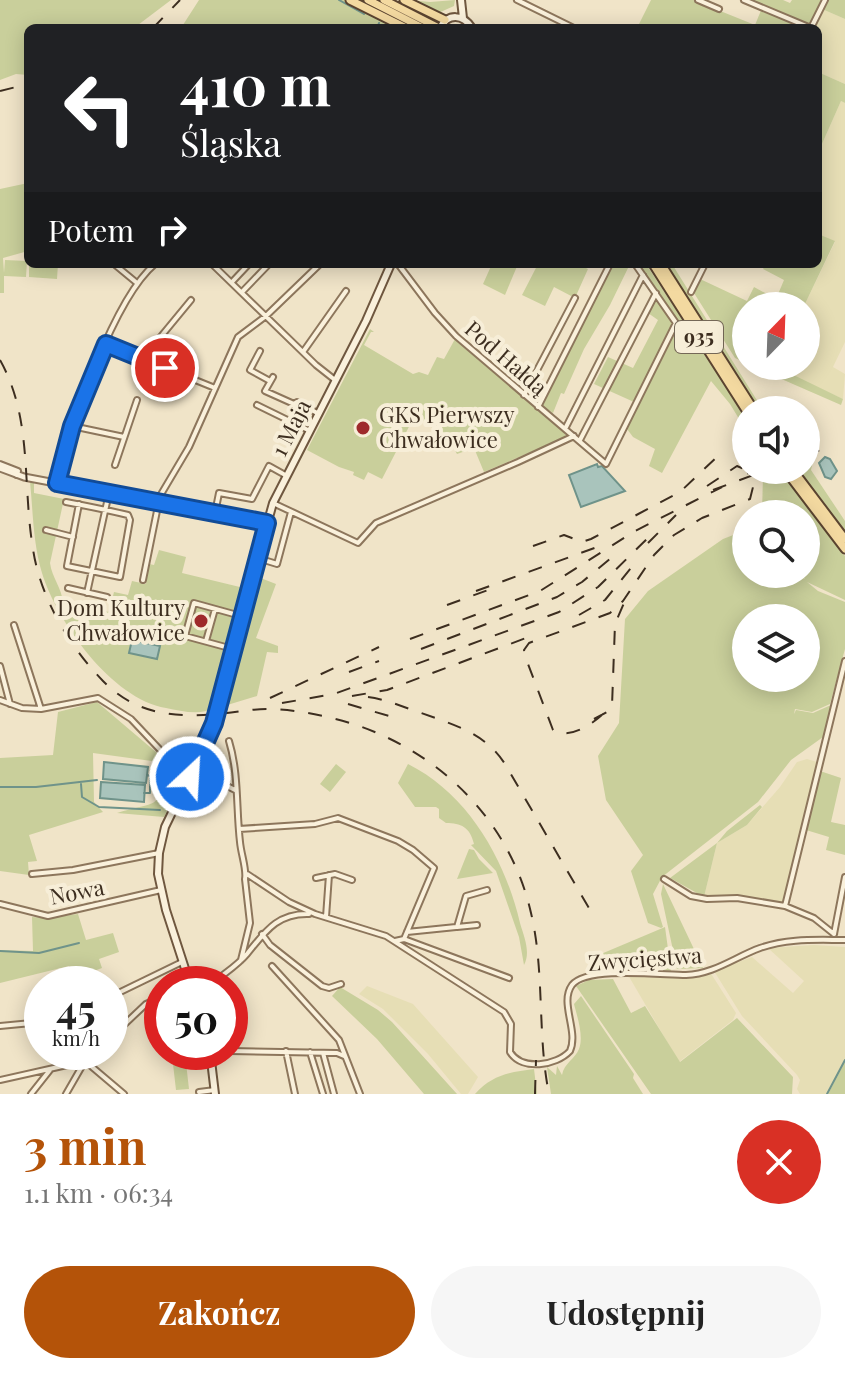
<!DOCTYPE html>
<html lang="pl">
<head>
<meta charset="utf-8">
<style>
  body { margin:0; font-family:"Playfair Display",serif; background:#f6f6f6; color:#222; height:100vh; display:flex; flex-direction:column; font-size:30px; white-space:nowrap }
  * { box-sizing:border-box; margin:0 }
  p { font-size:26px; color:#767676 }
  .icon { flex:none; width:44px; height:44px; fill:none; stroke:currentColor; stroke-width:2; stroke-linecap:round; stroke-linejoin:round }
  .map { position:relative; height:1094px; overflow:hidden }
  .sheet { display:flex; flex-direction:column; background:#fff; flex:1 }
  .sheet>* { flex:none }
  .banner { position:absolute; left:24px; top:24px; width:798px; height:244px; border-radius:12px; box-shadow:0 4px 20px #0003; background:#202124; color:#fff; overflow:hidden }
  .needle { width:52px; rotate:23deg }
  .controls { position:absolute; left:732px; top:292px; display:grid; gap:16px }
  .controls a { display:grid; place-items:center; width:88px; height:88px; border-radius:50%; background:#fff; box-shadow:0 4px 20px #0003; font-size:40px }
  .speed { position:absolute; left:24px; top:966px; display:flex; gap:16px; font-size:40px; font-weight:700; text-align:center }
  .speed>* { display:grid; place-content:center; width:104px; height:104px; border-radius:50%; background:#fff; box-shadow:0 4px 20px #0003; line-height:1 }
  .speed small { font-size:20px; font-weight:400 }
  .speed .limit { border:12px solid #d22; background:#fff; color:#111 }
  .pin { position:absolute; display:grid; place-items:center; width:68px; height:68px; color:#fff; margin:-34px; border:4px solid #fff; border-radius:50%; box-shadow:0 2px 8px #0007 }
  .me { position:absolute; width:88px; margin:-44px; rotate:25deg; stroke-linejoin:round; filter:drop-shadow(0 0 6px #0008) }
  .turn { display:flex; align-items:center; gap:28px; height:168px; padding:0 24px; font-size:36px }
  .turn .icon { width:104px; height:104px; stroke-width:2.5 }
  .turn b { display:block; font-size:56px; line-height:68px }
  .then { display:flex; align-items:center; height:76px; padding:0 24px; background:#0003; gap:16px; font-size:30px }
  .round { display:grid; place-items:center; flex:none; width:84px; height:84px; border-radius:42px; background:#f6f6f6 }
  .head { display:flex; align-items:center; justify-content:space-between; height:136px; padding:0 24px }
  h1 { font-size:48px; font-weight:700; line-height:60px; color:#b45309 }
  .primary-button { display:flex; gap:16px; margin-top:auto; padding:16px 24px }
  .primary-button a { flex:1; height:92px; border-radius:48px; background:#b45309; color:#fff; font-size:32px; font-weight:700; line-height:92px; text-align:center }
  .primary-button a+a { background:#f6f6f6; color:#222 }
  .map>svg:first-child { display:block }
  .farmland { fill:#e6deb5 }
  .green { fill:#c9cf9b; fill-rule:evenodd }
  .water { fill:#a9c4bc; stroke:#6f938a; stroke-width:2 }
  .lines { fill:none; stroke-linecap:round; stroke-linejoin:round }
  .stream { stroke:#6f938a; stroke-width:2 }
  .minor-casing { stroke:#8d765c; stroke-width:8 }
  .tertiary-casing { stroke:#8d765c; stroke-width:9 }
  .secondary-casing { stroke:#6f573f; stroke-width:10 }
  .primary-casing { stroke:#5b4430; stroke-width:11 }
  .minor { stroke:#faf1dc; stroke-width:4 }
  .tertiary { stroke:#faf1dc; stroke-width:5 }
  .secondary { stroke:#faf1dc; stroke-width:6 }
  .primary { stroke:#f3d9a0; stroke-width:7 }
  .rail { stroke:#3d2e20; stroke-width:2; stroke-dasharray:14 14; stroke-linecap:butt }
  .route-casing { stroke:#114b97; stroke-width:20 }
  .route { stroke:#1a73e8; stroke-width:14 }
  .poi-dot { fill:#9e2a2b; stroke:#f7eed8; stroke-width:3 }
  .labels { text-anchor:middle; stroke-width:8; stroke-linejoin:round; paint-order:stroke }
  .shield { fill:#f7eed8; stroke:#756857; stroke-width:2 }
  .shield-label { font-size:20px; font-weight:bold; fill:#3d2e20 }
  .street-label { font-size:22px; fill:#3d2e20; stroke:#f7eed8 }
  .poi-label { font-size:22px; fill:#3d2e20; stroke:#f7eed8; text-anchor:start }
</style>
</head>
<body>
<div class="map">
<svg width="845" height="1094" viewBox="0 0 845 1094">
  <rect width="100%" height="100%" fill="#f0e4c8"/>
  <path class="farmland" d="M822,9L845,19V84L818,72V28H814Z
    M841,101L845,103V342L833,367L845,374L843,399L774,368L806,366V306H804L835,242L818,234V153Z
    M807,759L817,762L783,903L741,896L704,897L717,843L747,825L780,787L797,762Z
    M814,945L845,947V1062L828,1094H800L797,1089L800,1080L797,1075L742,1016L714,971L752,957L793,993L804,981L768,948Z
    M710,972L736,1013L733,1020L679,1062L628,975L663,976Z
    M367,986L413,1004L478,1077L468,1094H461L428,1054L383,1009L359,994Z"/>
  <path class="green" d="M0,0H171L134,28H28V75L16,74L0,80Z
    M199,0H346L397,28H181Z
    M409,0L430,2L455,0L454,6L436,14Z
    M651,0H693L755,25L762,8L744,0H783L790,3L792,0H822L809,28H637Z
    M827,0H845V19L822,9Z
    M818,72L845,84V103L841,101L818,153Z
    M28,183V251L3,258L4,273L5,260L27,261L26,277L4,276V293H0V189Z
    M818,234L835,241L804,306H746V363L735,358L694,293L700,279L747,301L754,287L776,299L784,280L763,269L766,264H818Z
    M29,264H58L57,279L29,277Z
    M492,264H518L505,295L483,284Z
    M538,264H578L588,269L575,298L554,287L545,306L522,295Z
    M611,264H630L610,305L584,349L564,394L561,393L553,413L542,406Z
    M636,264H646L746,417V444L741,435L744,427L730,404L711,381L662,473L649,466L655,449L633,437L627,429L641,399L634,402L594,384L608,357L633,368L658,320L648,313L656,293Z
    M665,264H672L763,410H758Z
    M370,329L374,332H371L364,345L413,374L419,372L428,375L437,357L444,359L455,339L564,432L566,437L484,472L474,448L457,454L449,440L415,415L382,479L368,472L364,480L353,475L354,472L339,467L307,450Z
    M752,366H775L843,399L841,405Z
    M813,461L811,470L845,521V533L800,474L799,470H806V462Z
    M776,470L780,478H786L845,556V600L807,582L818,591L845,602V649L830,704L812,712L795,709L794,714L796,710L813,713L831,705L823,737L791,760L758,802L662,877L653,894L663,927L661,928L648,923L631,871L643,855L606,800L598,756L619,723L625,619L648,591L723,539L746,530V574H800L805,579L801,574H806V528L809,524L807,522L806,525V514H762L763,474ZM746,618H806V678H746Z
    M30,481L34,482V493L64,499L50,563C52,578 62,588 63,603L109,612L114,592L128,595L132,581L146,584L149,564L154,565L159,550L186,557L182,573L244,588L214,708C200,716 181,711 166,708C112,699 57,622 42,573C33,543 33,512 30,481Z
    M258,577L276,584L256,638L278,646V653L267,652L257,696L224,706Z
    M97,702L163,758L159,762L93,753L94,802L103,812L29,835L37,861L28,862L29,875L0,871V758L53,755L58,712Z
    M168,762L185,770L187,774L164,817L117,813C155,801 159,812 170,767L166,765Z
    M336,764L346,772L330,792L320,784Z
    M408,764C468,794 505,859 520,923C524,937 531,952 524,965L519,937L496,871L471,845L474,844C470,827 461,823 446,823L439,818V809L436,807H415L398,783Z
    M820,771L841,778L831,822L845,825V855L826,850L829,837L806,830Z
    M760,805L762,807L747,825L717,843L704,897L670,878L717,843L727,831Z
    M469,849L474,850L479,859L493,873L457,879Z
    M663,884L703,968L677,969L661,894Z
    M78,914L86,940L113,933L119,952L99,959L102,968L75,978L69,966L0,983V950L33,951L32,917L48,918Z
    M665,927L671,971L595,967L601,954Z
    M613,979L631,1013L645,1006L680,1062L737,1018L793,1077L792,1094H651L576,986L589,980Z
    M340,987L378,1010L392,1022L457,1094H424L377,1039L332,996Z
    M581,996L634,1074L633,1078L643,1094H551L547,1067L556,1075L557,1066L562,1075C564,1063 575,1059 579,1049C584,1036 577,1016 574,1004Z
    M845,1062V1094H828Z
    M186,1063L189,1089L176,1090L173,1064Z
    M534,1069L537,1094H475C492,1075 510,1072 534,1069Z"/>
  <path class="water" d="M825,457L830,459L837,471L831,479L825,477L819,463Z
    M597,464L598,467L602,466L625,491L581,507L569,475Z
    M132,640L160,646L157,659L129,653Z
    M104,762L148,767L146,783L103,779Z
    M101,782L145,785L144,802L100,798Z"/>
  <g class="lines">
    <path class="stream" d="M339,0L364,14
      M377,28L379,23
      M81,784L82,797L99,807L160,810
      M0,787H36L97,780
      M144,793H150V776L147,775
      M0,951L39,953L79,943
      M827,1094L845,1060"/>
    <g class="minor-casing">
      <path id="minor" d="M517,0L574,28
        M698,0L719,9
        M744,0L811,28
        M811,28L825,0
        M114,264L137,283
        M212,264L316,365L335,380
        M398,264L435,313L456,336L606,464L676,323L635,264
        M232,282L249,264
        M243,291L269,264
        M691,292L705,264
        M106,344L215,388
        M260,351L250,370L270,381
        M303,352L346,291
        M148,361L158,340L191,300
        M273,377L265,391L294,404L297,402L319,414
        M524,395L575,298
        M257,405L310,431
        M538,407L610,264
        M72,426L124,437
        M565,429L643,275
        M580,440L656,293
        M0,464L18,471L17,475
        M115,465L137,400
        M57,483C69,429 114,298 155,264
        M66,502C87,506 107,510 128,515L130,520L120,577L67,566L79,504
        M273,503L358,543L376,523L518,462L574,436
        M215,513L219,493L252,499L269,466L287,476
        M46,530L73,537
        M264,560L277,564L291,512
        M143,580L160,496L189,447L238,337L266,316L320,264
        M68,588L107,597
        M87,593L109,493
        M14,625L41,709
        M206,641L215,609
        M233,649L185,636L194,603L241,616
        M0,666L10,704
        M0,700L22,708L41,709L98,698L131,719L164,754L235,790
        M229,741C239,774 236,808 240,842C241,854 247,870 245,879L250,923L241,960
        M239,829L315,824L338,818L398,841L413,850L434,868L404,939
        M32,874L73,870L159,853
        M247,874L289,902L315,914L386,936L504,1012L511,1024L510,1052C522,1071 556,1066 570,1051C579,1031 559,1003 572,985C587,966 662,975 686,975C714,974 735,957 760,948C787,938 816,940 845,940
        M316,878L335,874L352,880
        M664,879L691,896L707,899L737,898L785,906
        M0,904L48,916L161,890
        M326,917L329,875
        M477,925L457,927L466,896L487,890
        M407,932L456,927
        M262,934L270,945L322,986L329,988L341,984
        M834,934L814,918L785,906L845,661
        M834,934L845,877
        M395,941L404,939L509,978
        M272,966L339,1040L360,1094
        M201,984L215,979
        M212,984C223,974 237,966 247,954C265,932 277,913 309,914
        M110,997L182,962
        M0,1026L42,1022
        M110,1038L146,1004L162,997
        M230,1051L337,1053L344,1056
        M286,1051L295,1094
        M310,1052L323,1094
        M323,1053L334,1094
        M85,1061L124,1094
        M0,1080L85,1061L94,1052
        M199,1092L215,1090
        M31,1094L50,1070
        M66,1094L85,1061"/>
    </g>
    <g class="tertiary-casing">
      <path id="tertiary" d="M0,468L24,477L267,523"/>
    </g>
    <g class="secondary-casing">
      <path id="secondary" d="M461,0L463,18
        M440,28C448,13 463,14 472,28
        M190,984L166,910L158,874L159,853L165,827L208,738L273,503L366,321L391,264
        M210,1052L215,1094"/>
    </g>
    <g class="primary-casing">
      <path id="primary" d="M350,0L406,28
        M368,0L423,28
        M384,0L439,28
        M404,0L445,20
        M653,264L746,410
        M661,264L754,410
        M785,470L845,549
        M793,470L845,539"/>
    </g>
    <use href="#minor" class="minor"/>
    <use href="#tertiary" class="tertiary"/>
    <use href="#secondary" class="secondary"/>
    <use href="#primary" class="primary"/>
    <path class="rail" d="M153,28L180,0
      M0,91L28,84
      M0,360C33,419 22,484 33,549C40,597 69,646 103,681C145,724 197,717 251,710C275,707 299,711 323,716C424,737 508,811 531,913C545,972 537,1035 549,1094
      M806,455L826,448
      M707,486L737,466L746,470
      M713,490L767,470
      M648,543L676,515
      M533,546L564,535L582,542L591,539L680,492L721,453
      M476,591L600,546
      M447,605L488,590
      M579,615L605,600L631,568
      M410,639L540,591L635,531L722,487
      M421,649L557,597L582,582L616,554
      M349,672L379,661
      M352,696L387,690L534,635
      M368,697C385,699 400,706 416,711C450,724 484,731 505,764L593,915
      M270,698L379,647
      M282,703L334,694L559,612L598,587L653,533
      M348,704L396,718
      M603,714C591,725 569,740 553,730L525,656L524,650L529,643L610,613L623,601L654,555L674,535L702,518L750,499L753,487L747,470
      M594,719L609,711L612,706L615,624L624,603
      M535,1094L536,1060"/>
  </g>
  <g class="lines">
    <g class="route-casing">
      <path id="route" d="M165,368L106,344L72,426L57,483L267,523L214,723L190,777"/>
    </g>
    <use href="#route" class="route"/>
  </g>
  <g class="poi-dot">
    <circle cx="363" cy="428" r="8"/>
    <circle cx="201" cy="621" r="8"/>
  </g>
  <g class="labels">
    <rect class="shield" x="675" y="321" width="48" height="32" rx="6"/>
    <g class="shield-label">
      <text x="699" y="344">935</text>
    </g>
    <g class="street-label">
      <text transform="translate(506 358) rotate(41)" y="8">Pod Hałdą</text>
      <text transform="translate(291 428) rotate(-63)" y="8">1 Maja</text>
      <text transform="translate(77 892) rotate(-11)" y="8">Nowa</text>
      <text transform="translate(645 959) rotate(-4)" y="8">Zwycięstwa</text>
    </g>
    <g class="poi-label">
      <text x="379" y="423">GKS Pierwszy<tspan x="379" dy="25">Chwałowice</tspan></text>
      <text x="185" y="616" text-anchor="end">Dom Kultury<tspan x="185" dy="25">Chwałowice</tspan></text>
    </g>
  </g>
</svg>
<div class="controls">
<a><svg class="needle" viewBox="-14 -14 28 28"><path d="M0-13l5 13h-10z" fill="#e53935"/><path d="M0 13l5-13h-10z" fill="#767676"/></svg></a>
<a><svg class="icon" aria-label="sound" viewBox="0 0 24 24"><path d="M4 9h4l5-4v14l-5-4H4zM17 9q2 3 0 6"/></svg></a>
<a><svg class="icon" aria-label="search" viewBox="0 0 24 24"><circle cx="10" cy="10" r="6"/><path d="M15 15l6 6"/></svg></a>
<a><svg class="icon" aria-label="layers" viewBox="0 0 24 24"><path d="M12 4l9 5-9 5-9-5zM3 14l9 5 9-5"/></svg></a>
</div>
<div class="speed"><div>45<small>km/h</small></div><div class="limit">50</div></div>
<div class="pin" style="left:165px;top:368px;background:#d93025"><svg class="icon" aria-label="arrive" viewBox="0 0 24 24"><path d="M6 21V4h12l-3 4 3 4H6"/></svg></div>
<svg class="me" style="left:190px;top:777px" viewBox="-20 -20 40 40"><circle r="17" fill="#1a73e8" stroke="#fff" stroke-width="3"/><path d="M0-11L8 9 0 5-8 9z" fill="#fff"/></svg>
<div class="banner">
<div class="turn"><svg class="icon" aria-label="left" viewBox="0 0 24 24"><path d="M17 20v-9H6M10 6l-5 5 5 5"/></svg><div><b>410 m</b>Śląska</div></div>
<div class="then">Potem<svg class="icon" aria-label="right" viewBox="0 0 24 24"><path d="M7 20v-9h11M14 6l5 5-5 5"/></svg></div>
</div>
</div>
<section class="sheet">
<div class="head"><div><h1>3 min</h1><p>1.1 km · 06:34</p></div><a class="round" style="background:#d93025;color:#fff"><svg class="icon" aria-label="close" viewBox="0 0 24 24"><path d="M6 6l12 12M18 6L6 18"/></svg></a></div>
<div class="primary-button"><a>Zakończ</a><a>Udostępnij</a></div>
</section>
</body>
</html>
